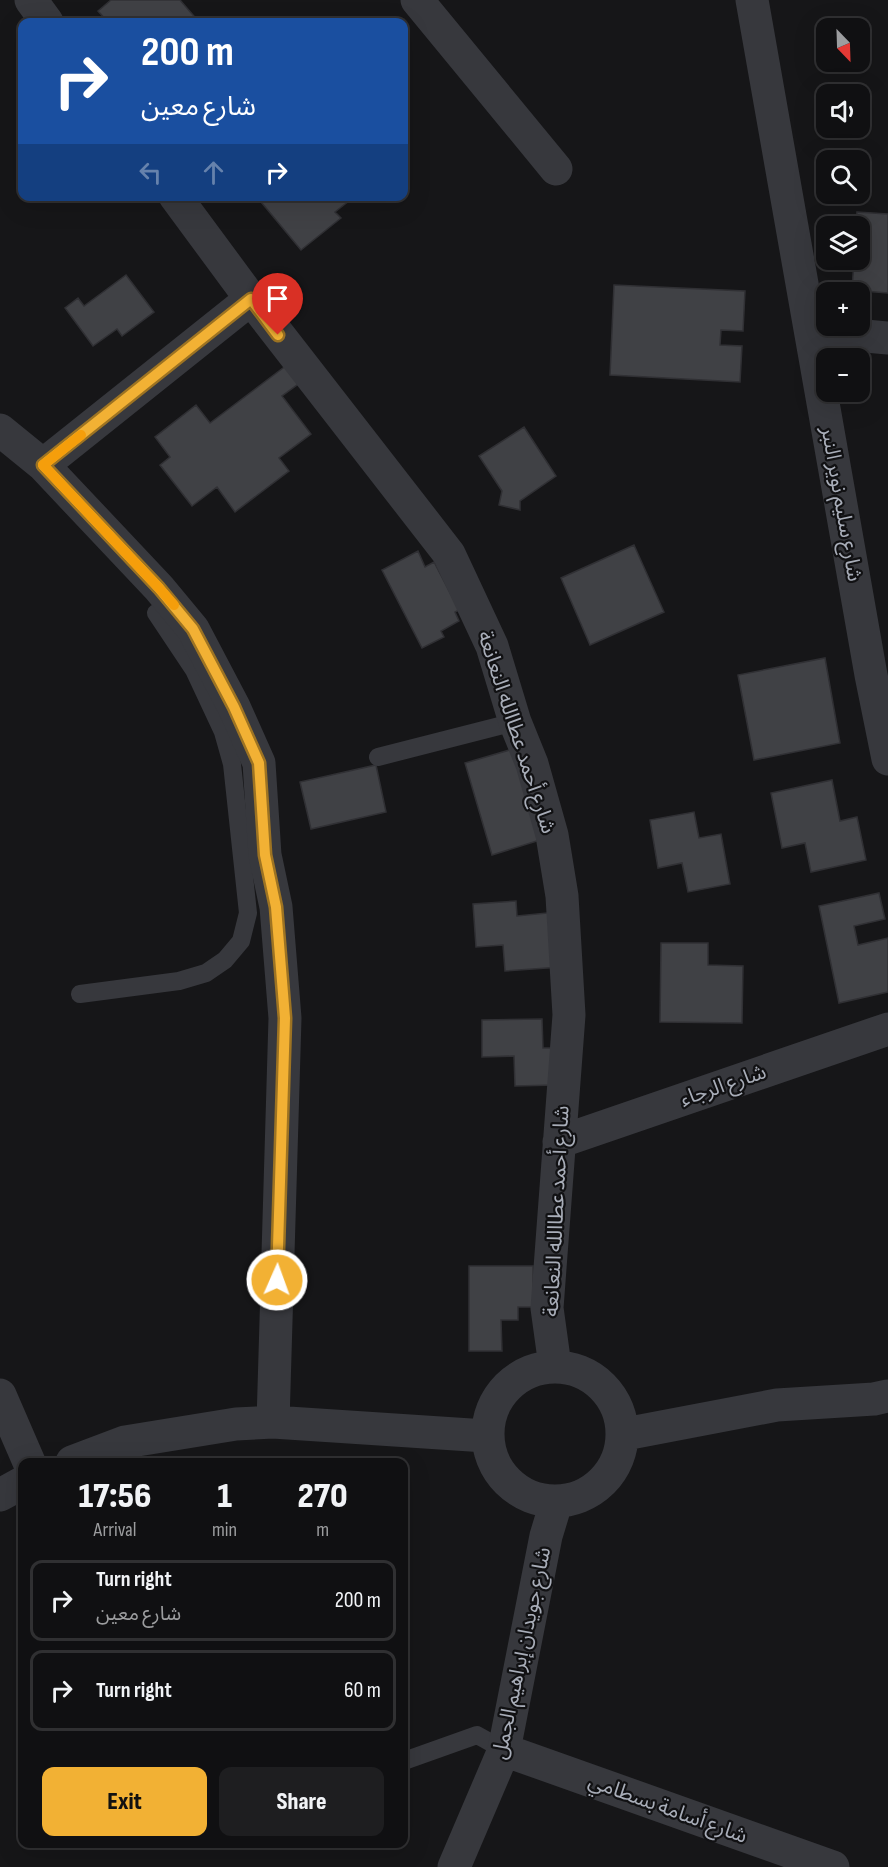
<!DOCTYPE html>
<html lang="en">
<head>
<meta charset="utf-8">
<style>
  body { margin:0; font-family:"Sofia Sans Condensed","Noto Sans Arabic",sans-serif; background:#1e1e20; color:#f1f3f6; height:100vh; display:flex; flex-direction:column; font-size:22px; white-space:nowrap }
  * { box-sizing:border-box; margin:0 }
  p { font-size:20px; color:#9c9d9f }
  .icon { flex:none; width:33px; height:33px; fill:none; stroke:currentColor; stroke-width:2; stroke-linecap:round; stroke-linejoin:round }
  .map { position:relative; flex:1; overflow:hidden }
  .sheet { position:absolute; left:18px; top:1458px; width:390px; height:390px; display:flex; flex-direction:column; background:#101012; border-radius:12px; box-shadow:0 6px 24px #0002,0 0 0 2px #303032 }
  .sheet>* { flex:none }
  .banner { position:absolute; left:18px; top:18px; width:390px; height:183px; border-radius:12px; box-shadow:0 6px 24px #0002,0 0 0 2px #303032; background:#1a4fa0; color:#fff; overflow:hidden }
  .needle { width:39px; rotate:157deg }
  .tools { position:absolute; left:816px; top:18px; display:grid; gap:12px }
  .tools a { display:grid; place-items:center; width:54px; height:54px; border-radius:12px; background:#101012; box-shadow:0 6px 24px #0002,0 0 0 2px #303032; font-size:30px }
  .pin { position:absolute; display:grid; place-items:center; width:51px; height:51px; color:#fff; margin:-62px -26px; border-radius:50% 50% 50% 0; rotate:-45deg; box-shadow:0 0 6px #0007 }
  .pin .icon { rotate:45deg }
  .me { position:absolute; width:66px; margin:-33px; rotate:2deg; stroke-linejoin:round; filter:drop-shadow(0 0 4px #0008) }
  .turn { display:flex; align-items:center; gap:21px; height:126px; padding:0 24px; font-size:27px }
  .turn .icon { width:78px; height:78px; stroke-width:2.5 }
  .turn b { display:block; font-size:42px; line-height:51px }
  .lanes { display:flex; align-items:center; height:57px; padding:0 24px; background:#0003; justify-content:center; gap:30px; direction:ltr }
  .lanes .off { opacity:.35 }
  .eta { display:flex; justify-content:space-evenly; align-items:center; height:102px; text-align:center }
  .eta b { font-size:36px; font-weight:800; line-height:42px }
  .primary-button { display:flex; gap:12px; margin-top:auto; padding:12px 24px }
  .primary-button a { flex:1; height:69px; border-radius:12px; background:#f2b134; color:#111; font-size:24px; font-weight:800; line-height:69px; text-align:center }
  .primary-button a+a { background:#1e1e20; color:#f1f3f6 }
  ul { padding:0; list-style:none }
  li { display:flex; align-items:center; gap:18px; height:81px; margin:0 12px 9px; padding:0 12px; border:3px solid #303032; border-radius:12px }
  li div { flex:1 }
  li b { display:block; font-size:22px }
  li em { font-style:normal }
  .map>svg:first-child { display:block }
  .building { fill:#404145; stroke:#303034; stroke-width:1.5 }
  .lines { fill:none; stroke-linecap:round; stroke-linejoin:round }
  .service { stroke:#37383d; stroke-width:18 }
  .minor { stroke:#37383d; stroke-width:33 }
  .route-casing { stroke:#9d7322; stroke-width:15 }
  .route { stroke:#f2b134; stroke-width:10 }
  .slow { stroke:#f59e0b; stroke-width:10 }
  .labels { text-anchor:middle; stroke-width:4.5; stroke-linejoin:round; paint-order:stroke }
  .street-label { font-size:21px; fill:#a8adb8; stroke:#111113 }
</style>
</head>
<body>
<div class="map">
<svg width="888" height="1867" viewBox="0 0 888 1867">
  <rect width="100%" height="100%" fill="#161618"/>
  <path class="building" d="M111,0H180L199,22H108L98,11Z
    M256,196H354V197L335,212L341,218L301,250Z
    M857,212L888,214V293L852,290L854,260H860V226H856Z
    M126,275L154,312L122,336L117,329L93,346L65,308L78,298L84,306Z
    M614,285L745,291L743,331L721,330L720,345L742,346L740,382L610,375Z
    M287,365L301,382L282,396L311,434L279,458L289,471L235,512L217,487L192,506L160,465L170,457L155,437L196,405L210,423Z
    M524,427L556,476L520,501V510L499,505L502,491L479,456Z
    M634,545L664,612L590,645L561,578Z
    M418,551L425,567L434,562L459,610L455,612L459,621L441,631L444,637L422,648L382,570Z
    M825,658L840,743L754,760L738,675Z
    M513,749L540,840L492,855L465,763Z
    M376,765L386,812L311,829L300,782Z
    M832,780L840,821L857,817L866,860L811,872L805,843L782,848L771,793Z
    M694,812L699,838L721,834L730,884L688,892L682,863L658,868L650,820Z
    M879,893L885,919L854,926L858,945L888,938V992L839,1003L819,906Z
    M516,901L517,916L557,912L561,967L505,971L503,945L476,947L473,904Z
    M661,943H708V965L743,966L742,1023L660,1022Z
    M542,1019L543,1048H555L556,1085L515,1086L514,1056L482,1057V1020Z
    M469,1266H533V1307H518V1320H501L502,1351H469Z"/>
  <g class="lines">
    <path class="service" d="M378,757L515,722
      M80,994L179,981L206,973L225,960L241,941L248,913L232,764L223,732L194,670L156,613
      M404,1761L477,1735L504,1750"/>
    <path class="minor" d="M31,0L47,22
      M417,0L556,169
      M752,0L871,675L888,759
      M175,196L251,299L449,554L492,646L515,722L532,764L552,835L562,896L569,1015L547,1308L555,1366
      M812,331L888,338
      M0,430L43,465L159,588L193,629L234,707L259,763L265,855L276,907L285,1018L273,1422
      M43,465L251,299
      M559,1142L888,1029
      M488 1434a67 67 0 1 1 134 0a67 67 0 1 1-134 0Z
      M0,1395L29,1462
      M625,1434L777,1405L874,1399L888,1396
      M72,1462L125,1442L236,1424L273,1422L486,1436
      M0,1495L22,1483
      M504,1750L833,1867
      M454,1867L504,1750L546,1536L556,1503"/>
  </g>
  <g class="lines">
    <g class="route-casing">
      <path id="route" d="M277,1280L285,1018L276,907L265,855L259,763L234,707L193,629L159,588L43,465L251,299L278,335"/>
    </g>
    <use href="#route" class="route"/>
    <path class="slow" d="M81,435L43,465L159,588L174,605"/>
  </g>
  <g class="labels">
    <g class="street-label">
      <text transform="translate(842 504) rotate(80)" y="7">شارع سليم نوير النبر</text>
      <text transform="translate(517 732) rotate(72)" y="7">شارع أحمد عطاالله النعانعة</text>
      <text transform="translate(723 1085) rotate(-19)" y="7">شارع الرجاء</text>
      <text transform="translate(556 1211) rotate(-87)" y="7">شارع أحمد عطاالله النعانعة</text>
      <text transform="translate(521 1653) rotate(-78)" y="7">شارع جويدان إبراهيم الجمل</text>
      <text transform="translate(668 1808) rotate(20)" y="7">شارع أسامة بسطامي</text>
    </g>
  </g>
</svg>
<div class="tools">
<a><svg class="needle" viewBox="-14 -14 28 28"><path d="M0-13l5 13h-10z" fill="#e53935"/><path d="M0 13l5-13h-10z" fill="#9c9d9f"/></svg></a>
<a><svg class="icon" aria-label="sound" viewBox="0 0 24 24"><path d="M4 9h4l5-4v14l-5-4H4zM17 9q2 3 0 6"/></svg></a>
<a><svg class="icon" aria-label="search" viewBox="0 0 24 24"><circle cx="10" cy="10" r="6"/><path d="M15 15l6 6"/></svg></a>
<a><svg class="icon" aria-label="layers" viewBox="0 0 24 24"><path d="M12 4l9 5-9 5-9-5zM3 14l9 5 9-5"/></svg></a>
<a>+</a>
<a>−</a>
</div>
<div class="pin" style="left:278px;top:335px;background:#d93025"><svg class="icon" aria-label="arrive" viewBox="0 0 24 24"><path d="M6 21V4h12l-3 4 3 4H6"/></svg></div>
<svg class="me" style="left:277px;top:1280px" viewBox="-20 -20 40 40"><circle r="17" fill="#f2b134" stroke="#fff" stroke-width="3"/><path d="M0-11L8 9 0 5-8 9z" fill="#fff"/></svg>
<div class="banner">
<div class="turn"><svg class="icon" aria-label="right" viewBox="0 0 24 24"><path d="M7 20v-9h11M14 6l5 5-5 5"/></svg><div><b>200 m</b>شارع معين</div></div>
<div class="lanes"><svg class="icon off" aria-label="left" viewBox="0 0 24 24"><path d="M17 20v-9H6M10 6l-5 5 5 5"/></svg><svg class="icon off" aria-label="ahead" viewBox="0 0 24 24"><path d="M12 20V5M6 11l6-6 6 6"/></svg><svg class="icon" aria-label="right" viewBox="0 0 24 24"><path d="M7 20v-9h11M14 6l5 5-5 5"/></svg></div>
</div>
<section class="sheet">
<div class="eta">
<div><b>17:56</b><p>Arrival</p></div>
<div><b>1</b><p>min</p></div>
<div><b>270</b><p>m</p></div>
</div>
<ul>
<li><svg class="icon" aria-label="right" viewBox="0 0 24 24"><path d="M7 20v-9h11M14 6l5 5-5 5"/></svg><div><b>Turn right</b><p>شارع معين</p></div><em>200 m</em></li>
<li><svg class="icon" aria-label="right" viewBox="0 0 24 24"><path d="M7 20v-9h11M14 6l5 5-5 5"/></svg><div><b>Turn right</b></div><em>60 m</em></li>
</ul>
<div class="primary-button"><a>Exit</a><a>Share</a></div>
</section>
</div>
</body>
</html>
